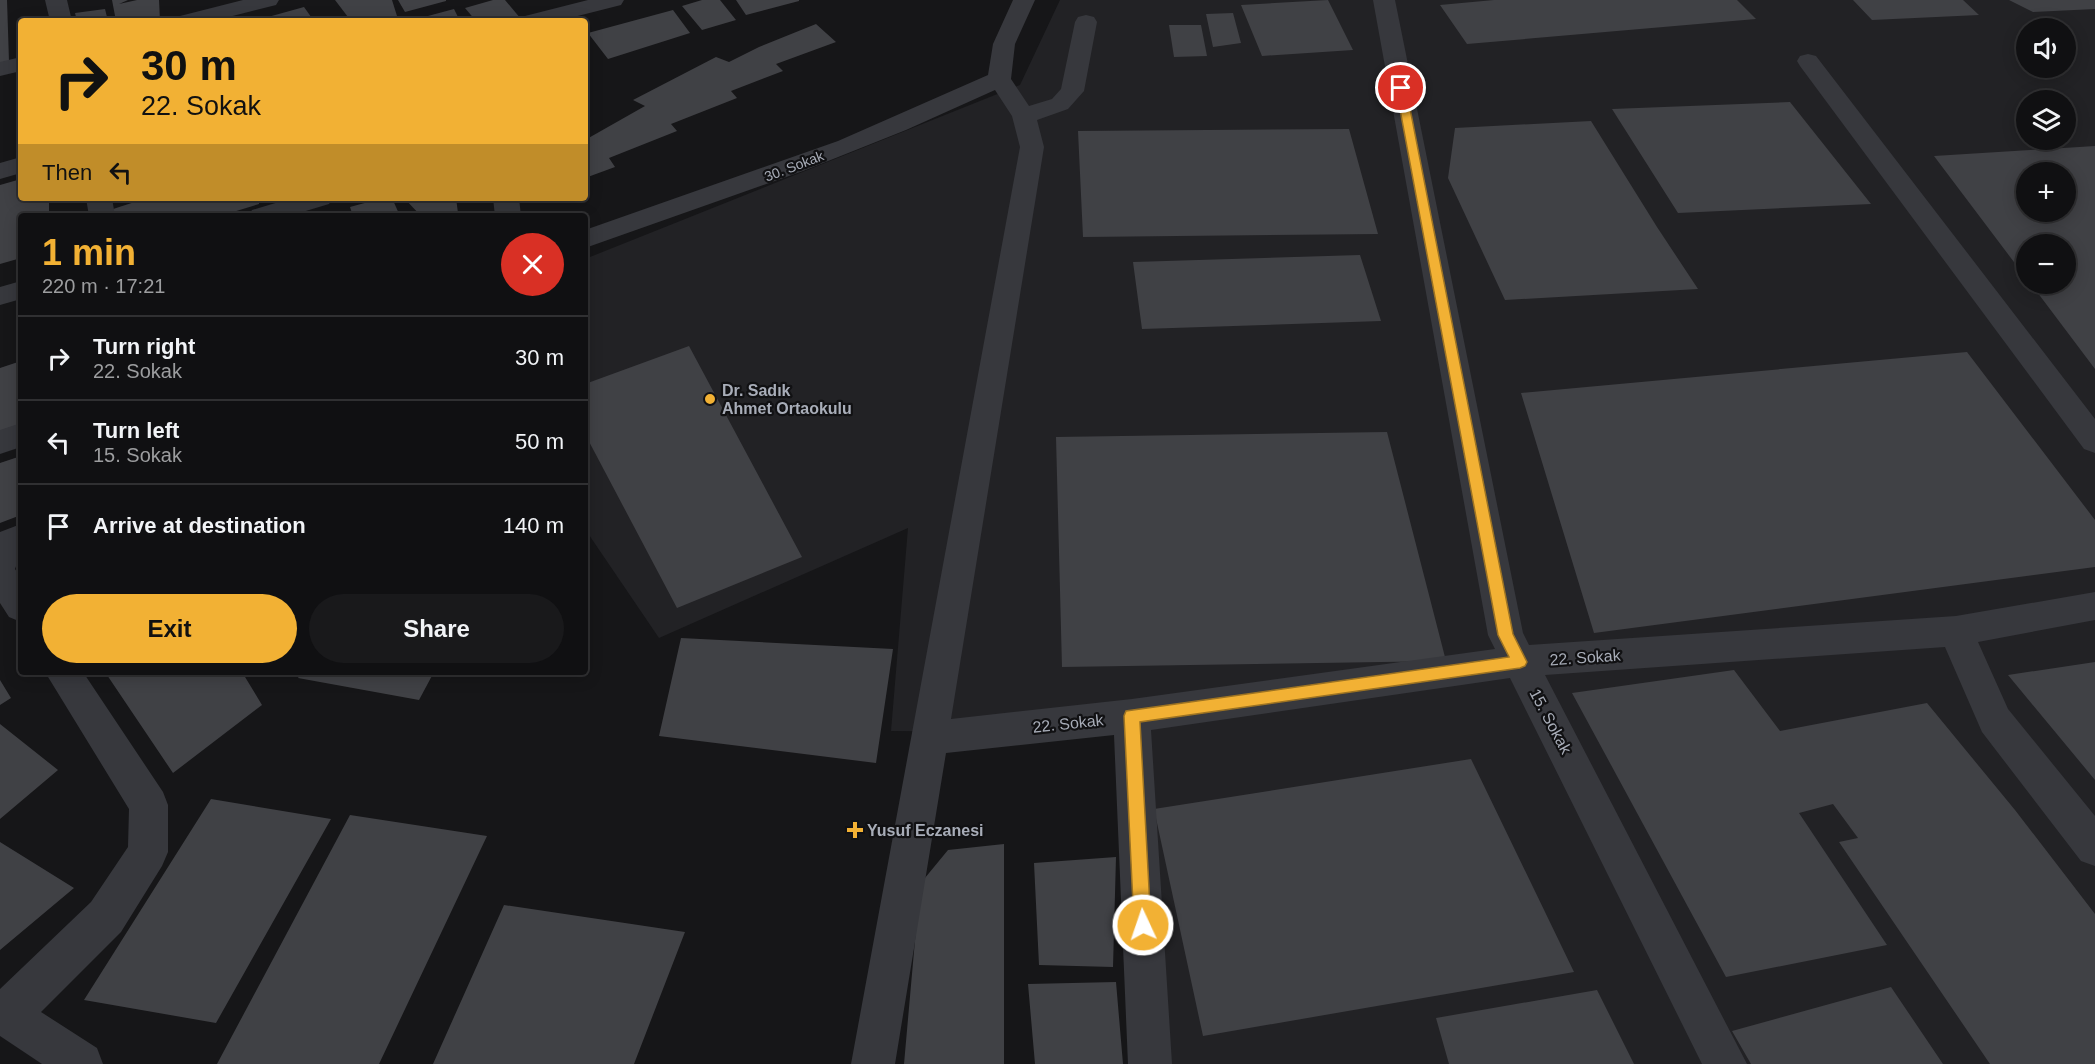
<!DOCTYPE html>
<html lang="en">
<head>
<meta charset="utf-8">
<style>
  body { margin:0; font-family:Arial,sans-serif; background:#19191b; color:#f1f3f6; height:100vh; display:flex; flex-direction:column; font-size:22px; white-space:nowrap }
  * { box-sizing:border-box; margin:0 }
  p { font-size:20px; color:#9c9d9f }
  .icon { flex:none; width:33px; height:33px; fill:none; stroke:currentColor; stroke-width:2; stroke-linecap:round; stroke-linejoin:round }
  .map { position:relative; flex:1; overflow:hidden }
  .side { position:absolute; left:18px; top:213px; width:570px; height:462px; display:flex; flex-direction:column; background:#101012; border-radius:6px; box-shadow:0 3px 15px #0003,0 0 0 2px #303032 }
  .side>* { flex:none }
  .top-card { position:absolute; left:18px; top:18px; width:570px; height:183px; border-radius:6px; box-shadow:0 3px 15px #0003,0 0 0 2px #303032; background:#f2b134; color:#111; overflow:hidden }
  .fabs { position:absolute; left:2016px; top:18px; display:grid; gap:12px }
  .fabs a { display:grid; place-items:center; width:60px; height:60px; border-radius:50%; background:#101012; box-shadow:0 3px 15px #0003,0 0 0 2px #303032; font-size:30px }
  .pin { position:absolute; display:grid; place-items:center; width:51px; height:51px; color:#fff; margin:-26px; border:3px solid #fff; border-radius:50%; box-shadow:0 2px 6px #0007 }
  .me { position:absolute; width:66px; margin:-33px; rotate:357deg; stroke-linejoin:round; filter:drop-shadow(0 0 4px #0008) }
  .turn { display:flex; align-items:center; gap:21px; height:126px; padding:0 24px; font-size:27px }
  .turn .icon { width:78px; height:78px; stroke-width:2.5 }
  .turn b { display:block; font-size:42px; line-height:51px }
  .then { display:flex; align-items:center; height:57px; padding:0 24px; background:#0003; gap:12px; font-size:22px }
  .round { display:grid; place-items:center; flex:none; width:63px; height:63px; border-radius:32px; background:#19191b }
  .overview { display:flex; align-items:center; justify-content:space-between; height:102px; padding:0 24px }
  h1 { font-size:36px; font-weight:700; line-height:45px; color:#f2b134 }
  .button { display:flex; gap:12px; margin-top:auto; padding:12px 24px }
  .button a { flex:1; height:69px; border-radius:36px; background:#f2b134; color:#111; font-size:24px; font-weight:700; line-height:69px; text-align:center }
  .button a+a { background:#19191b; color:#f1f3f6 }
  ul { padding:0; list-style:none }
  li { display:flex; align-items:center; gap:18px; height:84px; padding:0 24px; border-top:2px solid #303032 }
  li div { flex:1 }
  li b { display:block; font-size:22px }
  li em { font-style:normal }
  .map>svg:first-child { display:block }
  .built { fill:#222225; fill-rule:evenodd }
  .building { fill:#404145; fill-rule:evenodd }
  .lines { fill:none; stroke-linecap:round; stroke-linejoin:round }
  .minor { fill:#37383d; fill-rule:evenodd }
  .route { fill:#f2b134; stroke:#9d7322; stroke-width:1.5 }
  .poi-dot { fill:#f2b134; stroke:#111113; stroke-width:2 }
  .labels { text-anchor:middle; stroke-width:4.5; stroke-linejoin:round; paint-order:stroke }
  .far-street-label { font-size:14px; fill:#a8adb8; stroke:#111113 }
  .poi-label { font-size:16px; font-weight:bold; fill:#a8adb8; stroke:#111113; text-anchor:start }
  .street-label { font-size:16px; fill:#a8adb8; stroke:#111113 }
</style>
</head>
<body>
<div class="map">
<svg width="2095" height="1064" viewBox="0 0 2095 1064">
  <rect width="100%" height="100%" fill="#161618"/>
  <path class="built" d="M1060,0H2095V1064H1149L1146,733L891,731L908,528L659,638L585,529V259L1020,85ZM2026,28H2066V68H2026ZM2026,100H2066V140H2026ZM2026,172H2066V212H2026ZM2026,244H2066V284H2026Z"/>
  <path class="building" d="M0,0H7L9,61L0,63Z
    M112,0H128L119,4L137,0H159L160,21H116Z
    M335,0H392L397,16L371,21H351Z
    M398,0H446V1L405,12Z
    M493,0H505L521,19L476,21L465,8Z
    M702,0H720L736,20L702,30L682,6Z
    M736,0H799V1L746,15Z
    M1328,0L1353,50L1262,56L1241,5Z
    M1494,0H1737L1756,19L1467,44L1440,5Z
    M1853,0H1963L1979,15L1872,20Z
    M2009,0H2095V9L2033,12Z
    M304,7L314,21H270L268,17Z
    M105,9L108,21H77L75,13Z
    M454,9L460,21H413V20Z
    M673,10L690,33L608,59L588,33Z
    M1233,13L1241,43L1213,47L1206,14Z
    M816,24L836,42L776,64L783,71L731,91L737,98L671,124L677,131L609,158L615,167L585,178V140L645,106L633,100L716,57L729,62L759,47Z
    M1169,25H1201L1207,56L1174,57Z
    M1790,102L1871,204L1678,213L1612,109Z
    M1591,121L1657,227L1698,289L1505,300L1448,178L1455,128Z
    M1349,129L1378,234L1083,237L1078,131Z
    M2095,146V369L2031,284H2066V244H2026V278L1934,156ZM2026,172H2066V212H2026Z
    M21,179V198H49V216H21V258L0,264V185Z
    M147,198H259V204L220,216H113L110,210Z
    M383,198H392L400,216H353L350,207Z
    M404,198H456L458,213L446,216H421Z
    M1360,255L1381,321L1142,329L1133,262Z
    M689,346L802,557L677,608L585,434V384Z
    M1967,352L2095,520V567L1594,633L1521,393Z
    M21,361V425L0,432V368Z
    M1387,432L1446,661L1062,667L1056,437Z
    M21,456V515L0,523V463Z
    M681,638L893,649L876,763L659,736Z
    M2095,662V780L2008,675Z
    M1734,670L1780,731L1927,703L2015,810L2095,914V1064H1990L1839,842L1858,838L1833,804L1799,813L1887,945L1726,977L1572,693Z
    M105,672H242L262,705L173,773Z
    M302,672H434L419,700L298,678Z
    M0,680L11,698L0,705Z
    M0,724L58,770L0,819Z
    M1471,759L1574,972L1203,1036L1154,809Z
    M211,799L331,819L216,1023L84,1000Z
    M350,815L487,836L379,1064H217Z
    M0,842L74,888L0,950Z
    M1004,844V1064H904L920,884L948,850Z
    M1116,857L1113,967L1039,965L1034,863Z
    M504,905L685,932L634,1064H433Z
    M1116,982L1123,1064H1035L1028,984Z
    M1891,987L1943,1064H1751L1732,1031Z
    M1597,990L1634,1064H1449L1436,1018Z"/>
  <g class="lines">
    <path class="minor" d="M45,0H67L72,21H50Z
      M243,0H279L276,5L213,21H177L180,16Z
      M588,0H624L621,5L558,21H522L525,16Z
      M1013,0H1035L1015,44L1011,79L1029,106L1052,99L1061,89L1075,22L1078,17L1086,15L1094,17L1097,22L1084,91L1068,109L1037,120L1044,147L951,719L1132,699L1495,649L1488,635L1373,0H1395L1523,633L1529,645L1956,616L2095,592V620L1978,642L2008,709L2095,816V866L2081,861L1982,732L1945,647L1545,675L1747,1064H1702L1510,678L1151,730L1172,1064H1128L1114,735L946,753L895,1064H851L1020,147L1012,116L995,90L906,130L803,171L585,248V230L838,141L988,75L993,44Z
      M1808,54L1816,56L2095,419V453L2084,449L1800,66L1797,61L1800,56Z
      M21,57V71L0,76V62Z
      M21,157V173L0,179V163Z
      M86,198H112L115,216H89Z
      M292,198H333L329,204L289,216H248L252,210Z
      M493,198H519L521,216H495Z
      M21,281V299L0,305V287Z
      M21,423V447L0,454V430Z
      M21,524V553L15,569L21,578V622L9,617L0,603V532Z
      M45,672H83L163,792L168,805V852L162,866L121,932L41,1012L97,1048L103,1064H42L0,1036V989L91,902L128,847L129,809Z"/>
  </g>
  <path class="route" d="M1401,85L1406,88L1513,634L1527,662L1525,666L1520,668L1140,722L1151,925L1149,931L1143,933L1137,931L1134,925L1124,716L1126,711L1509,657L1498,635L1396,88Z"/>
  <g class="poi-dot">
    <circle cx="710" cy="399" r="6"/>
    <path d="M852 821h6v6h6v6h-6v6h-6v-6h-6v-6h6z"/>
  </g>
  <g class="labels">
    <g class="far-street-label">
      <text transform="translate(794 166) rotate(-21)" y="5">30. Sokak</text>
    </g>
    <g class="poi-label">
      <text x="722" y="396">Dr. Sadık<tspan x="722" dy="18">Ahmet Ortaokulu</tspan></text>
      <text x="867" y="836">Yusuf Eczanesi</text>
    </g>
    <g class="street-label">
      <text transform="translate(1585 657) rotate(-4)" y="6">22. Sokak</text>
      <text transform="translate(1551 721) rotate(62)" y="6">15. Sokak</text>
      <text transform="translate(1068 723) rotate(-6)" y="6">22. Sokak</text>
    </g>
  </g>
</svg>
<div class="fabs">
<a><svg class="icon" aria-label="sound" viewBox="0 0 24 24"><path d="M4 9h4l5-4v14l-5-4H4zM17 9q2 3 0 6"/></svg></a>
<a><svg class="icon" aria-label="layers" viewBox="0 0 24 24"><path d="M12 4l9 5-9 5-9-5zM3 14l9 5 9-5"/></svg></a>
<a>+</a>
<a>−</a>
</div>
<div class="pin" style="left:1401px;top:88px;background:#d93025"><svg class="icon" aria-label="arrive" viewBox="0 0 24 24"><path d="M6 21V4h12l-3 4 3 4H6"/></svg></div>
<svg class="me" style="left:1143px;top:925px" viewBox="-20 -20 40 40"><circle r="17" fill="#f2b134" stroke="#fff" stroke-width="3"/><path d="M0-11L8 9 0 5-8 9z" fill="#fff"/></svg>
<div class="top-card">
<div class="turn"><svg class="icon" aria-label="right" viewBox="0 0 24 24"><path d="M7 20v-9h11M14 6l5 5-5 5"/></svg><div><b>30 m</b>22. Sokak</div></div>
<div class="then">Then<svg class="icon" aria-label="left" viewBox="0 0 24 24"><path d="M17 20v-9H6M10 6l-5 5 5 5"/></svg></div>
</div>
<section class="side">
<div class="overview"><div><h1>1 min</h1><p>220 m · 17:21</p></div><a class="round" style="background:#d93025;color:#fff"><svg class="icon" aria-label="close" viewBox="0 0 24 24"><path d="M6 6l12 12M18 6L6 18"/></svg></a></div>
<ul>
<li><svg class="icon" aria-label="right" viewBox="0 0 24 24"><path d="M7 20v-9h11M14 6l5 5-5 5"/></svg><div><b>Turn right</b><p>22. Sokak</p></div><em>30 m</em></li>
<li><svg class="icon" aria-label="left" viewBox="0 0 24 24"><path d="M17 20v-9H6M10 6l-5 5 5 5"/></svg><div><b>Turn left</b><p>15. Sokak</p></div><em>50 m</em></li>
<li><svg class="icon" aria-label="arrive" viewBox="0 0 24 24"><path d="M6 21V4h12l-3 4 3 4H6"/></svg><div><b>Arrive at destination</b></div><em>140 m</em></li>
</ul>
<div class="button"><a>Exit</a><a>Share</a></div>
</section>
</div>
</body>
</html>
